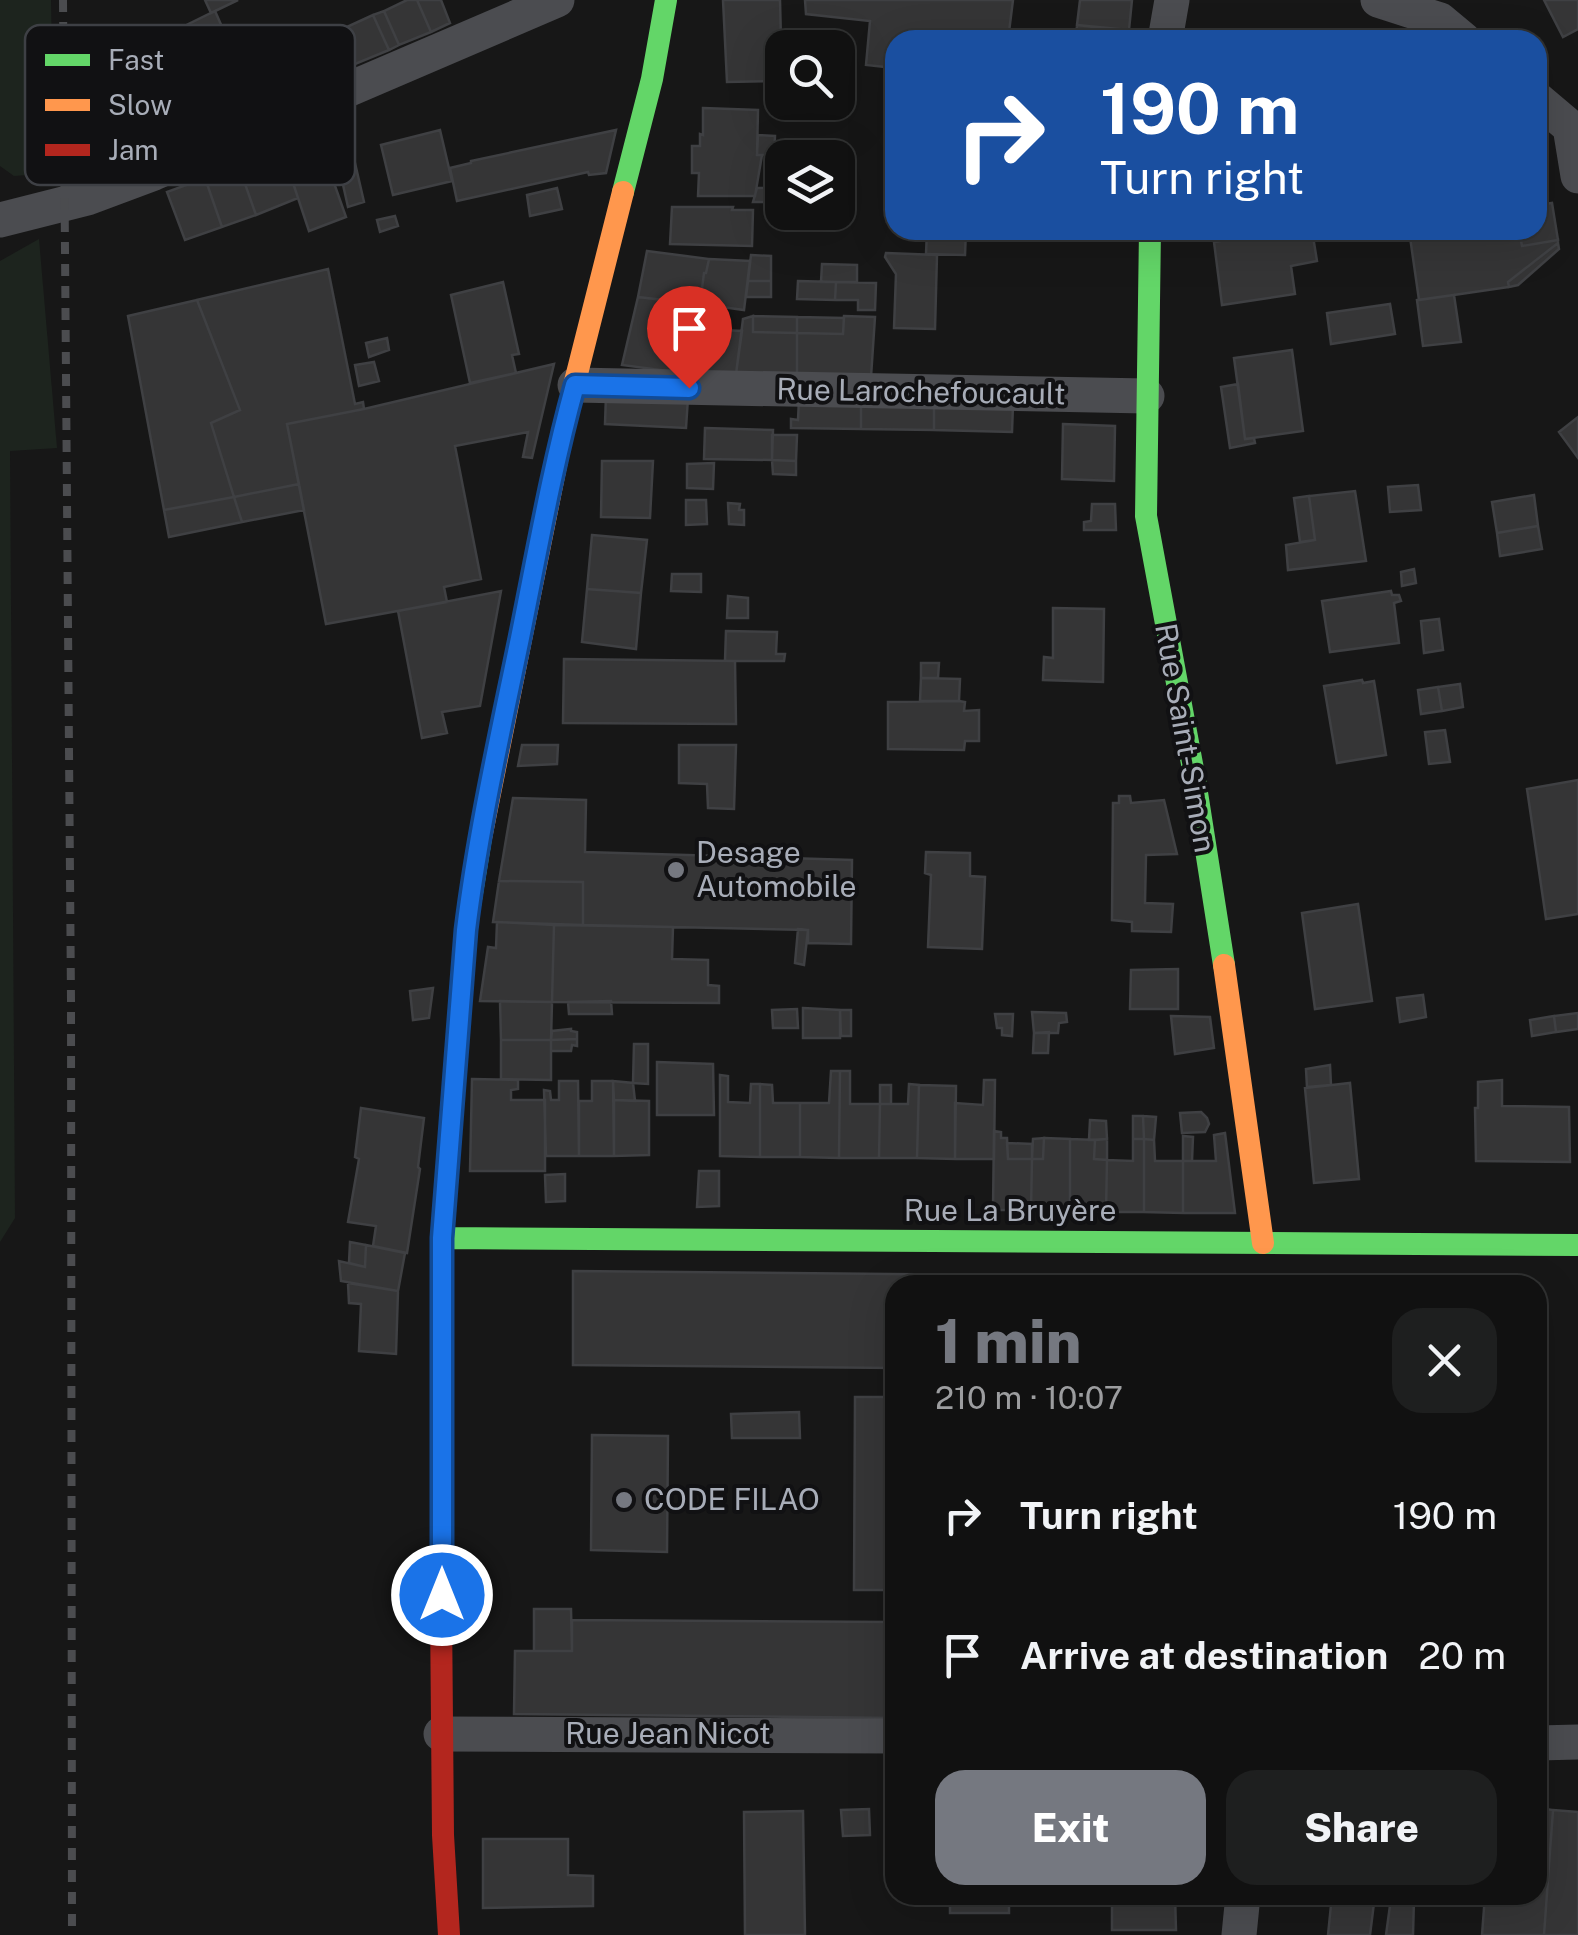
<!DOCTYPE html>
<html lang="en">
<head>
<meta charset="utf-8">
<style>
  body { margin:0; font-family:"Public Sans",sans-serif; background:#1e1f1f; color:#f1f3f6; height:100vh; display:flex; flex-direction:column; font-size:38px; white-space:nowrap }
  * { box-sizing:border-box; margin:0 }
  p { font-size:32px; color:#9c9d9f }
  .icon { flex:none; width:55px; height:55px; fill:none; stroke:currentColor; stroke-width:2; stroke-linecap:round; stroke-linejoin:round }
  .map { position:relative; flex:1; overflow:hidden }
  .sheet { position:absolute; left:885px; top:1275px; width:662px; height:630px; display:flex; flex-direction:column; background:#111; border-radius:30px; box-shadow:0 10px 40px #0002,0 0 0 2px #303131 }
  .sheet>* { flex:none }
  .banner { position:absolute; left:885px; top:30px; width:662px; height:210px; border-radius:30px; box-shadow:0 10px 40px #0002,0 0 0 2px #303131; background:#1a4fa0; color:#fff; overflow:hidden }
  .tools { position:absolute; left:765px; top:30px; display:grid; gap:20px }
  .tools a { display:grid; place-items:center; width:90px; height:90px; border-radius:20px; background:#111; box-shadow:0 10px 40px #0002,0 0 0 2px #303131; font-size:50px }
  .pin { position:absolute; display:grid; place-items:center; width:85px; height:85px; color:#fff; margin:-102px -42px; border-radius:50% 50% 50% 0; rotate:-45deg; box-shadow:0 0 10px #0007 }
  .pin .icon { rotate:45deg }
  .me { position:absolute; width:110px; margin:-55px; rotate:0deg; stroke-linejoin:round; filter:drop-shadow(0 0 8px #0008) }
  .turn { display:flex; align-items:center; gap:35px; height:210px; padding:0 50px; font-size:45px }
  .turn .icon { width:130px; height:130px; stroke-width:2.5 }
  .turn b { display:block; font-size:70px; line-height:85px }
  .round { display:grid; place-items:center; flex:none; width:105px; height:105px; border-radius:30px; background:#1e1f1f }
  .headline { display:flex; align-items:center; justify-content:space-between; height:170px; padding:0 50px }
  h1 { font-size:60px; font-weight:800; line-height:75px; color:#757880 }
  .action { display:flex; gap:20px; margin-top:auto; padding:20px 50px }
  .action a { flex:1; height:115px; border-radius:30px; background:#757880; color:#fff; font-size:40px; font-weight:800; line-height:115px; text-align:center }
  .action a+a { background:#1e1f1f; color:#f1f3f6 }
  ul { padding:0; list-style:none }
  li { display:flex; align-items:center; gap:30px; height:140px; padding:0 50px }
  li div { flex:1 }
  li b { display:block; font-size:38px }
  li em { font-style:normal }
  .map>svg:first-child { display:block }
  .green { fill:#1d241e }
  .building { fill:#353536; stroke:#3f4043; stroke-width:2.5 }
  .lines { fill:none; stroke-linecap:round; stroke-linejoin:round }
  .street { stroke:#4b4c50; stroke-width:35 }
  .fast { stroke:#63d668; stroke-width:22 }
  .slow { stroke:#ff974d; stroke-width:22 }
  .jam { stroke:#b3261e; stroke-width:22 }
  .rail { stroke:#4b4c4f; stroke-width:8; stroke-dasharray:12 10; stroke-linecap:butt }
  .route-casing { stroke:#114b97; stroke-width:25 }
  .route { stroke:#1a73e8; stroke-width:18 }
  .poi-dot { fill:#757880; stroke:#111113; stroke-width:4 }
  .labels { text-anchor:middle; stroke-width:8; stroke-linejoin:round; paint-order:stroke }
  .street-label { font-size:30px; fill:#a8adb8; stroke:#111113 }
  .poi-label { font-size:30px; fill:#a8adb8; stroke:#111113; text-anchor:start }
  .key { fill:#111113; stroke:#3e4045; stroke-width:2.5 }
  .key-label { font-size:28px; fill:#a8adb8 }
</style>
</head>
<body>
<div class="map">
<svg width="1578" height="1935" viewBox="0 0 1578 1935">
  <rect width="100%" height="100%" fill="#171717"/>
  <path class="green" d="M0,0H51L54,173L14,176L0,166Z
    M39,239L57,448L10,451L15,1218L0,1242V261Z"/>
  <path class="building" d="M205,0H238L211,13Z
    M407,0H417L431,32L399,45L384,11Z
    M417,0H441L450,23L431,32Z
    M723,0H780L782,81L727,82Z
    M805,0H1013L1008,40H895V68L866,65L870,21L806,14Z
    M1080,0H1132L1129,30L1077,25Z
    M1544,0H1578V29L1563,37Z
    M215,11L257,106L195,132L156,40Z
    M384,11L399,45L389,50L373,15Z
    M373,15L389,50L331,74L316,41Z
    M1077,25L1126,31V40L1076,38Z
    M1013,33L1067,38L1066,40H1013Z
    M703,108L758,110L757,155H762L755,196H698L699,173H692V146H700V134L703,135Z
    M440,130L452,181L393,195L381,145Z
    M616,130L606,173L589,175L588,172L457,201L450,168L471,163V161Z
    M758,135L775,136L774,155H757Z
    M282,149L298,198L256,215L238,164Z
    M355,163L364,202L348,207L339,167Z
    M238,164L256,215L222,227L205,178Z
    M328,166L346,217L309,231L292,180Z
    M205,178L222,227L185,240L167,192Z
    M557,188L562,209L530,216L527,195Z
    M757,188H782L781,202H753Z
    M1552,203L1558,240L1522,246L1519,230H1538V205Z
    M672,207H733L732,210H753L752,246L670,244Z
    M395,216L398,226L380,232L377,220Z
    M927,230H966L965,255L926,254Z
    M1290,230H1312L1317,261L1291,266L1295,294L1222,305L1214,242Z
    M1353,230H1377L1378,236L1355,238Z
    M1409,230H1519L1522,246L1558,240V243L1508,282L1509,287L1419,300Z
    M1558,243L1559,249L1518,285L1509,287L1508,282Z
    M647,251L709,259L706,273H704L700,304L638,297Z
    M886,253L937,255L935,329L894,328L896,274L885,257Z
    M751,255L771,256V281H748Z
    M709,259L750,261L744,310L700,304L704,273H706Z
    M822,264L857,265V282H821Z
    M328,269L355,404L363,402L364,409L287,424L299,484L234,497L211,423L240,410L197,300Z
    M748,281H771V297H746Z
    M798,281L836,282L835,300L797,299Z
    M503,282L519,354L512,355L516,373L470,383L451,295Z
    M836,282L876,283L875,310H858V300H835Z
    M1454,295L1461,342L1423,346L1417,300Z
    M638,297L703,305L700,329L742,331L736,374L668,371L622,365Z
    M197,300L240,410L211,423L234,497L164,510L128,316Z
    M1390,304L1395,334L1331,344L1327,313Z
    M753,316L797,317V333L753,332Z
    M753,316V332L797,333V376L736,374L743,319Z
    M844,316L875,317L871,377L797,376V333L843,334Z
    M797,317L844,318L843,334L797,333Z
    M387,338L389,350L369,357L366,343Z
    M1292,350L1303,431L1245,439L1234,358Z
    M374,362L379,381L359,386L355,365Z
    M554,364L532,458L523,457L528,432L455,446L481,579L444,587L447,602L326,624L287,424L364,409Z
    M1238,384L1245,439L1254,438L1255,443L1230,448L1221,387Z
    M606,395L688,398L686,428L605,424Z
    M799,399L861,401V429L791,428V419L798,420Z
    M861,401L934,403V430L861,429Z
    M934,403L1013,405L1012,432L934,430Z
    M1578,417V458L1559,432Z
    M1063,424L1115,426L1114,481L1062,479Z
    M705,428L773,430L772,460L704,459Z
    M772,435H797L796,461L772,460Z
    M772,460L796,461V475L773,474Z
    M602,461H653L650,518L601,517Z
    M714,463L713,489L687,488V464Z
    M299,484L304,510L242,522L234,497Z
    M1418,485L1421,510L1390,512L1388,487Z
    M1355,491L1366,561L1288,570L1286,545L1315,540L1309,496Z
    M1534,495L1538,526L1497,533L1492,502Z
    M1309,496L1315,540L1300,542L1294,498Z
    M234,497L242,522L169,537L164,510Z
    M686,500H706L707,524L686,525Z
    M728,503L740,504L739,510H744V525L729,524Z
    M1092,504H1115L1116,530H1084V522L1091,521Z
    M1538,526L1542,549L1500,556L1497,533Z
    M592,535L647,540L641,593L587,589Z
    M1414,569L1416,583L1402,586L1401,572Z
    M672,574H701V592L671,591Z
    M587,589L641,593L636,649L582,642Z
    M501,591L480,706L442,712L447,733L422,738L398,611Z
    M1391,591L1392,595H1399L1401,601L1394,603L1399,643L1330,652L1322,601Z
    M728,596L748,598V618H727Z
    M1053,608L1104,609L1103,682L1043,680L1044,657L1053,658Z
    M1439,619L1443,650L1424,653L1421,621Z
    M726,631L777,632L776,654H785L784,661H725Z
    M564,659L735,661L736,724L563,723Z
    M921,663H939L938,678H921Z
    M921,678L960,679L959,701H920Z
    M1362,680L1363,683L1374,681L1386,755L1337,763L1324,686Z
    M1460,684L1463,707L1442,711L1438,687Z
    M1438,687L1442,711L1421,714L1418,690Z
    M959,701L965,702L964,711L979,710V741H965L964,750L888,749V702Z
    M1445,730L1450,762L1429,764L1425,732Z
    M522,745H558L557,764L518,766Z
    M679,745H736L734,809L708,808L707,784L679,783Z
    M1578,780V914L1546,919L1527,789Z
    M1119,796H1130L1131,803L1164,800L1177,854L1146,855L1145,903L1173,904L1171,932L1132,931V922L1112,920L1113,803H1119Z
    M513,798L586,800L585,852L852,860L851,944L808,943V930L583,925V882L499,881Z
    M926,852L970,853V876L985,877L982,949L928,947L931,875L925,873Z
    M499,881L583,882V925L493,922Z
    M1358,904L1372,1001L1315,1009L1302,913Z
    M497,922L554,925L552,1002L480,1001L488,947L496,948Z
    M554,925L673,927L672,959L708,960V985L719,986V1003L552,1002Z
    M798,929L808,930L804,965L795,963Z
    M1178,969V1009H1130L1131,970Z
    M433,988L429,1018L413,1020L410,991Z
    M1423,995L1426,1017L1400,1022L1397,998Z
    M500,1001L552,1002L551,1040H501Z
    M611,1001L612,1014H569L568,1002Z
    M803,1008L840,1010V1038H803Z
    M797,1009L798,1028H773L772,1010Z
    M840,1010H851V1036H841Z
    M1032,1012L1066,1013L1067,1022L1059,1023L1058,1033H1034Z
    M1578,1013V1029L1556,1032L1554,1016Z
    M995,1014H1013L1012,1036L1002,1035V1028H997Z
    M1171,1016L1210,1017L1214,1048L1175,1054Z
    M1554,1016L1556,1032L1532,1036L1530,1020Z
    M571,1029V1031L577,1032V1039L551,1040L552,1031Z
    M1049,1032L1048,1053H1033L1034,1033Z
    M577,1039V1046L572,1045L571,1051H551V1040Z
    M501,1040H551V1080L501,1079Z
    M634,1044H648V1084L633,1083Z
    M657,1062L713,1064L714,1115H657Z
    M1330,1065L1331,1085L1307,1087L1306,1069Z
    M831,1071H840L839,1158L800,1157V1103H829Z
    M840,1071H850V1104H880L879,1158H839Z
    M720,1075L728,1076V1102L750,1103L751,1084H760V1157L720,1156Z
    M472,1079L518,1080V1089L511,1090V1100H545V1171H470Z
    M984,1080H995L994,1159H955V1103L983,1105Z
    M1502,1080V1106L1569,1107L1570,1162L1476,1161L1475,1108H1478V1082Z
    M559,1081H578L579,1156H546L544,1090L550,1091L551,1100H559Z
    M592,1081H613L614,1156H579V1101H592Z
    M613,1081L633,1083L635,1101L614,1100Z
    M1350,1083L1359,1179L1314,1183L1305,1088Z
    M760,1084L772,1085L773,1103H800V1157H760Z
    M909,1084L919,1085L917,1158H879L880,1104H908Z
    M880,1085H891V1104H880Z
    M919,1085L956,1086L955,1159L917,1158Z
    M614,1100L649,1101V1155L614,1156Z
    M361,1108L424,1118L418,1167L420,1169L407,1253L373,1246L376,1226L348,1222L359,1159L355,1157Z
    M1201,1112L1207,1118L1209,1124L1205,1132L1182,1133L1180,1113Z
    M1133,1116H1143L1144,1139H1133Z
    M1143,1116L1156,1117L1154,1140L1144,1139Z
    M1090,1120L1106,1121L1107,1139L1089,1140Z
    M994,1131L1001,1132V1138H1007L1008,1159H1032L1031,1210H993Z
    M1225,1133L1235,1213H1183V1161H1216L1214,1135Z
    M1183,1136L1193,1137L1192,1161H1183Z
    M1044,1138L1070,1139V1210H1031L1032,1159H1043Z
    M1044,1138L1043,1159H1032L1033,1139Z
    M1070,1139L1095,1140L1094,1159L1107,1160L1106,1212L1070,1210Z
    M1107,1139V1160L1094,1159L1095,1140Z
    M1133,1139H1144V1212H1106L1107,1160L1133,1161Z
    M1144,1139L1154,1140L1155,1161H1183V1213L1144,1212Z
    M1007,1143L1032,1144V1159H1008Z
    M699,1171H719V1206L697,1207Z
    M565,1174V1201L546,1202L545,1175Z
    M350,1242L366,1245L365,1267L349,1263Z
    M366,1245L405,1253L398,1291L341,1281L339,1261L365,1267Z
    M573,1271L1303,1278V1285H895V1368L573,1365Z
    M348,1283L398,1291L396,1354L359,1351L361,1304L349,1303Z
    M855,1397H895V1590H854Z
    M799,1412L800,1438H732L731,1414Z
    M592,1435L668,1436L667,1552L591,1550Z
    M534,1609H571L572,1651H534Z
    M572,1620L895,1622V1718L514,1714L515,1651H572Z
    M1538,1808L1553,1810L1544,1935H1482L1485,1895H1538Z
    M869,1809L870,1835L843,1836L841,1810Z
    M1553,1810L1578,1812V1935H1544Z
    M803,1811L805,1935H745L744,1812Z
    M483,1839H568V1875L593,1876V1906L483,1908Z
    M950,1895H1009V1913H950Z
    M1112,1895H1175L1176,1930H1112Z
    M1332,1895H1375L1370,1935H1328Z
    M1391,1898L1414,1899L1413,1935H1386Z"/>
  <g class="lines">
    <path class="street" d="M1378,0L1440,20L1464,40
      M1165,40L1172,0
      M1538,100L1570,127L1578,176
      M0,220L87,198L154,173L557,0
      M575,385L1147,396
      M441,1734L895,1736
      M1538,1743L1578,1742
      M1239,1935L1243,1895"/>
    <path class="fast" d="M623,192L652,79L666,0
      M1150,230L1146,516L1195,780L1224,965
      M442,1238L1578,1245
      M441,1609L442,1238L466,930L481,838"/>
    <path class="slow" d="M481,838L565,421L623,192
      M1224,965L1263,1243"/>
    <path class="jam" d="M441,1609L443,1835L449,1935"/>
    <path class="rail" d="M63,0L71,1000L72,1935"/>
  </g>
  <g class="lines">
    <g class="route-casing">
      <path id="route" d="M442,1595V1238L466,930C478,832 500,735 520,638C537,554 552,468 575,385L689,388"/>
    </g>
    <use href="#route" class="route"/>
  </g>
  <g class="poi-dot">
    <circle cx="676" cy="870" r="10"/>
    <circle cx="624" cy="1500" r="10"/>
  </g>
  <g class="labels">
    <g class="street-label">
      <text transform="translate(921 392) rotate(1)" y="10">Rue Larochefoucault</text>
      <text transform="translate(1185 738) rotate(80)" y="10">Rue Saint-Simon</text>
      <text x="1010" y="1221">Rue La Bruyère</text>
      <text x="668" y="1744">Rue Jean Nicot</text>
    </g>
    <g class="poi-label">
      <text x="696" y="863">Desage<tspan x="696" dy="34">Automobile</tspan></text>
      <text x="644" y="1510">CODE FILAO</text>
    </g>
  </g>
  <rect x="25" y="25" width="330" height="160" rx="15" class="key"/>
  <rect x="45" y="54" width="45" height="12" fill="#63d668"/>
  <rect x="45" y="99" width="45" height="12" fill="#ff974d"/>
  <rect x="45" y="144" width="45" height="12" fill="#b3261e"/>
  <g class="key-label">
    <text x="108" y="70">Fast</text>
    <text x="108" y="115">Slow</text>
    <text x="108" y="160">Jam</text>
  </g>
</svg>
<div class="tools">
<a><svg class="icon" aria-label="search" viewBox="0 0 24 24"><circle cx="10" cy="10" r="6"/><path d="M15 15l6 6"/></svg></a>
<a><svg class="icon" aria-label="layers" viewBox="0 0 24 24"><path d="M12 4l9 5-9 5-9-5zM3 14l9 5 9-5"/></svg></a>
</div>
<div class="pin" style="left:689px;top:388px;background:#d93025"><svg class="icon" aria-label="arrive" viewBox="0 0 24 24"><path d="M6 21V4h12l-3 4 3 4H6"/></svg></div>
<svg class="me" style="left:442px;top:1595px" viewBox="-20 -20 40 40"><circle r="17" fill="#1a73e8" stroke="#fff" stroke-width="3"/><path d="M0-11L8 9 0 5-8 9z" fill="#fff"/></svg>
<div class="banner">
<div class="turn"><svg class="icon" aria-label="right" viewBox="0 0 24 24"><path d="M7 20v-9h11M14 6l5 5-5 5"/></svg><div><b>190 m</b>Turn right</div></div>
</div>
<section class="sheet">
<div class="headline"><div><h1>1 min</h1><p>210 m · 10:07</p></div><a class="round"><svg class="icon" aria-label="close" viewBox="0 0 24 24"><path d="M6 6l12 12M18 6L6 18"/></svg></a></div>
<ul>
<li><svg class="icon" aria-label="right" viewBox="0 0 24 24"><path d="M7 20v-9h11M14 6l5 5-5 5"/></svg><div><b>Turn right</b></div><em>190 m</em></li>
<li><svg class="icon" aria-label="arrive" viewBox="0 0 24 24"><path d="M6 21V4h12l-3 4 3 4H6"/></svg><div><b>Arrive at destination</b></div><em>20 m</em></li>
</ul>
<div class="action"><a>Exit</a><a>Share</a></div>
</section>
</div>
</body>
</html>
